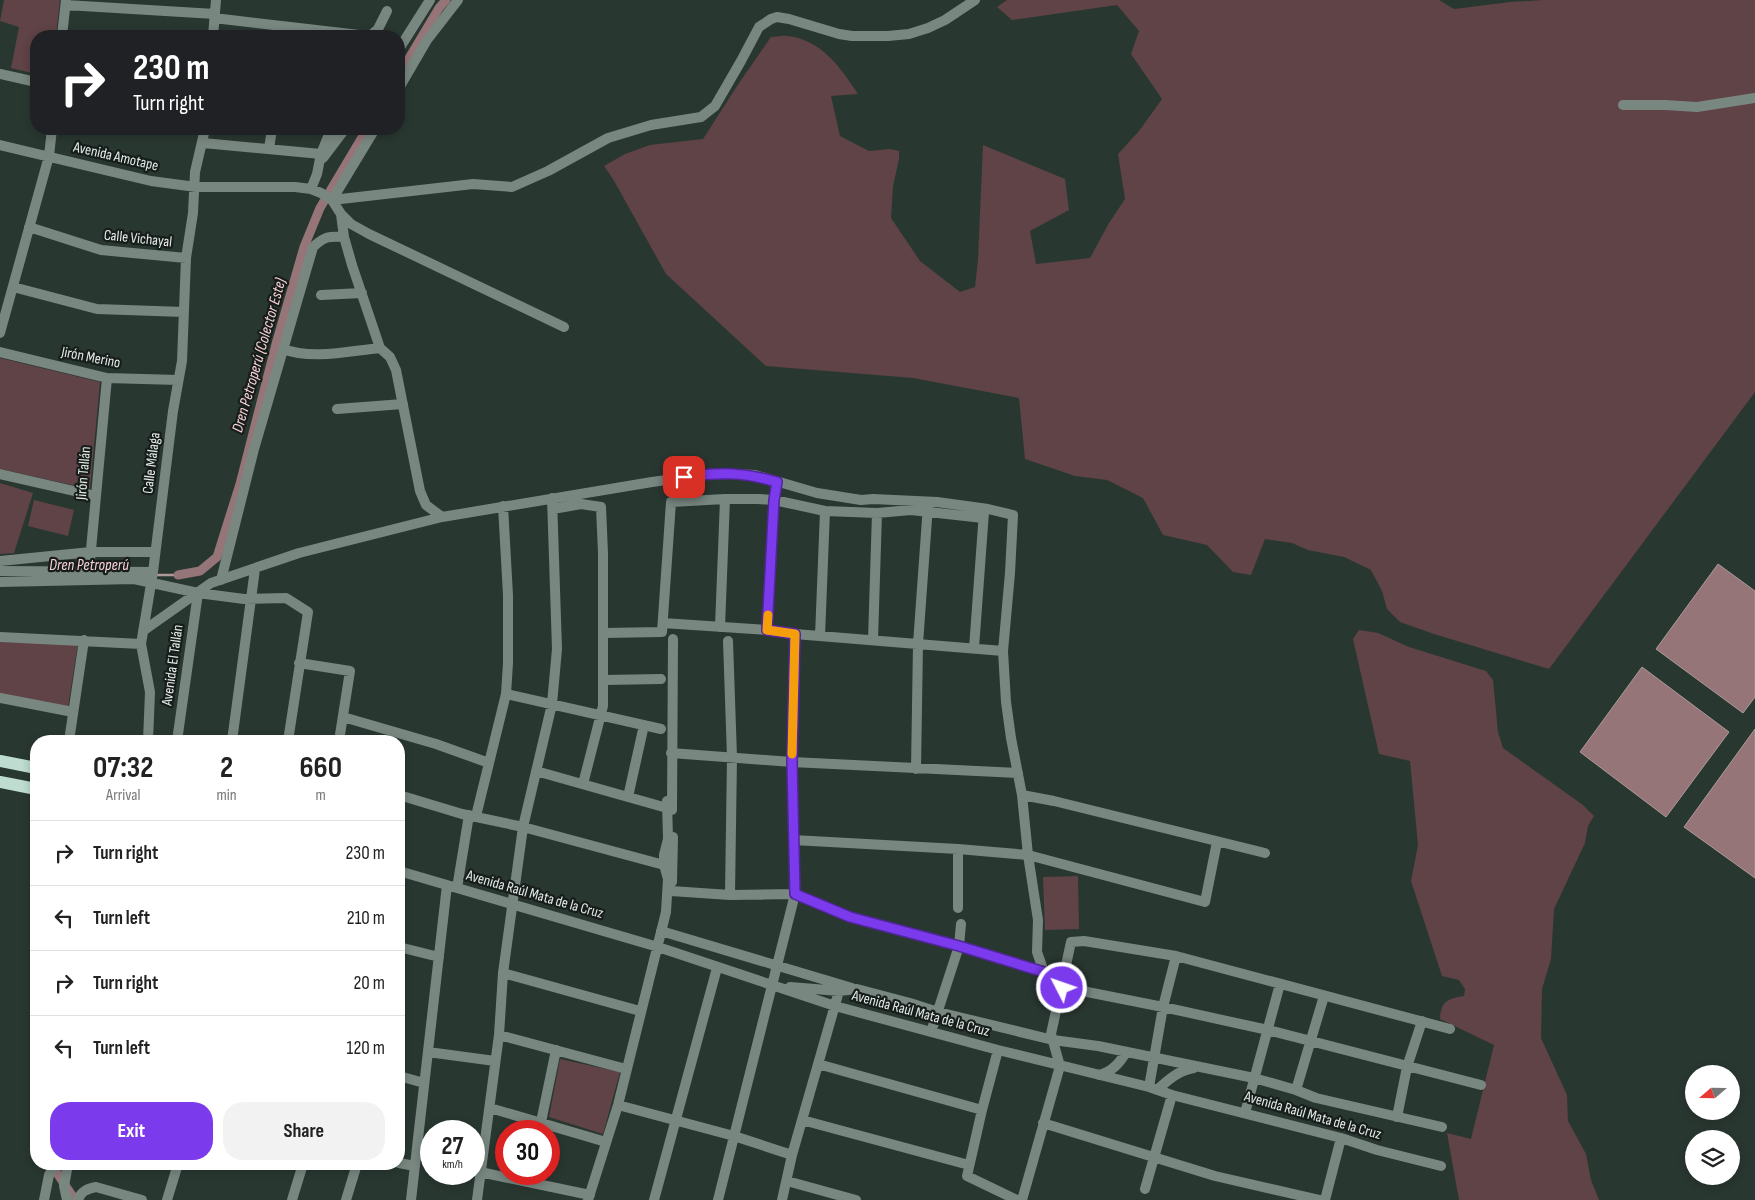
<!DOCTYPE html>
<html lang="en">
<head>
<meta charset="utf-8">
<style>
  body { margin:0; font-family:"Sofia Sans Condensed",sans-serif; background:#f2f2f2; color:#222; height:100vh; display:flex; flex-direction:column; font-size:19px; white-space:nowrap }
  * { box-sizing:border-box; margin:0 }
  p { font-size:16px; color:#767676 }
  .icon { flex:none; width:28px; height:28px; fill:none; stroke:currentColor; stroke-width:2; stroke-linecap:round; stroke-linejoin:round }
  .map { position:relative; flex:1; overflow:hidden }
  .panel { position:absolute; left:30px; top:735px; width:375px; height:435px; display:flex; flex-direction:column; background:#fff; border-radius:20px; box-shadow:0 2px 8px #0003 }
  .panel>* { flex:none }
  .top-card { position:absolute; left:30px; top:30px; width:375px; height:105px; border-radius:20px; box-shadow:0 2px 8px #0003; background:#202124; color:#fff; overflow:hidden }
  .needle { width:32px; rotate:250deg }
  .fabs { position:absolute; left:1685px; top:1065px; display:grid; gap:10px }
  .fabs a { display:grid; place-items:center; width:55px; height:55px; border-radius:50%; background:#fff; box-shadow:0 2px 8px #0003; font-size:25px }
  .speed { position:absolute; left:420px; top:1120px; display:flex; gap:10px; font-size:25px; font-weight:700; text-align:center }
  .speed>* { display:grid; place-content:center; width:65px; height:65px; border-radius:50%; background:#fff; box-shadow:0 2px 8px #0003; line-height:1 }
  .speed small { font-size:12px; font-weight:400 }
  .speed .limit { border:8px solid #d22; background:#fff; color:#111 }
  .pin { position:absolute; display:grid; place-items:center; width:42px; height:42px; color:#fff; margin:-21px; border-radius:10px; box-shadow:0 2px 8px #0006 }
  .me { position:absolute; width:55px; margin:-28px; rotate:311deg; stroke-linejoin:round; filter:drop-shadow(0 0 4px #0008) }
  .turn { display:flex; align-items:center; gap:18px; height:105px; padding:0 20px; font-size:22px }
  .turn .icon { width:65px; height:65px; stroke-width:2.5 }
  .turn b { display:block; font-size:35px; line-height:42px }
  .eta { display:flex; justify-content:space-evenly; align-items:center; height:85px; text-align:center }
  .eta b { font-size:30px; font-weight:700; line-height:35px }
  .primary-button { display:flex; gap:10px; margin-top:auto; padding:10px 20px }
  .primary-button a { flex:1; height:58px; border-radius:20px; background:#7c3aed; color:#fff; font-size:20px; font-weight:700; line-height:58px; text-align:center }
  .primary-button a+a { background:#f2f2f2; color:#222 }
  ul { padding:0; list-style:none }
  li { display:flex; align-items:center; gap:15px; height:65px; padding:0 20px; border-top:1px solid #e0e0e0 }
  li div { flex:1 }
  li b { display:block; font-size:19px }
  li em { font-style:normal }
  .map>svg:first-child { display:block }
  .green { fill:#5f4346 }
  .water { fill:#967579; stroke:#ad999a }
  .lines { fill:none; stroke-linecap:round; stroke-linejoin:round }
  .stream { stroke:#ad999a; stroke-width:2.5 }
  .canal { stroke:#967579; stroke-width:9 }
  .minor { stroke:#798781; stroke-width:10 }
  .major { stroke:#bedccf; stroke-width:12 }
  .route-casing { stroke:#51269a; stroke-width:12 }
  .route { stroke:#7c3aed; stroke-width:9 }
  .slow { stroke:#f59e0b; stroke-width:9 }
  .labels { text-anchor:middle; stroke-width:4.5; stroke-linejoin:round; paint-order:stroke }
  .street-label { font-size:15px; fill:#e3ece8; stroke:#171d1a }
  .water-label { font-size:16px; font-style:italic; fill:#fad4d9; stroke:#171d1a }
</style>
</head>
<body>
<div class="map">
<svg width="1755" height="1200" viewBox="0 0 1755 1200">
  <rect width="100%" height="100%" fill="#293731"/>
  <path class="green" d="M4,0H60L56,36H36V74L11,68L19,27L0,21Z
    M1007,0H1439L1454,9L1510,2L1544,0H1755V392L1549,669L1434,634L1400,622L1387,609L1382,591L1371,570L1344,557L1308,550L1292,543L1265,539L1251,575L1233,572L1207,545L1163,535L1143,498L1107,480L1075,476L1025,459L1019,398L913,378L766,366L666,274L613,179L604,166L625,154L650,145L703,139L739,83L771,37C776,37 782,35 787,36C821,39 841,68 858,94L831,96L840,136L869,151L890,149L899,151V159L893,186L891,218L920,261L960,292L975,287L978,259L983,145L1065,179L1069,210L1030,231L1036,264L1090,258L1109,223L1125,199L1118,154L1139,131L1162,99L1131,54L1139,31L1117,5L1012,20L997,7Z
    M0,358L100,382L90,489L0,469Z
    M0,483L33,493L14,553L0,554Z
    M34,500L74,510L68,536L28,526Z
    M1359,630L1378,633L1409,647L1486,671L1493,680L1498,732L1503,748L1583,805L1594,816L1588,826L1585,843L1554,909L1551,959L1542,989L1541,1038L1567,1095L1568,1121L1586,1154L1591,1180L1599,1200H1459L1447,1133L1471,1139L1494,1045L1440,1019C1441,1001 1447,999 1464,996L1465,989L1459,980L1442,976L1411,881L1418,845L1410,761L1379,754L1353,639Z
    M0,642L78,643L68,707L0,694Z
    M1078,876L1079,929L1045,930L1043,877Z
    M560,1059L620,1072L603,1134L549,1117Z"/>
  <path class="water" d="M1718,564L1755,591V697L1743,713L1656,649Z
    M1642,667L1729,732L1666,817L1580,752Z
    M1755,729V878L1684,827Z"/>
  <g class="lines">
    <path class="stream" d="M156,575H178"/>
    <path class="canal" d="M399,75L439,8L446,0
      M178,575L200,571L217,557L240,484L276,344L304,247L320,208L367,129
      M51,1164L75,1200"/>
    <path class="minor" d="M66,5L215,14
      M214,18L368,36
      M62,36L66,0
      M213,36L216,0
      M370,36L378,29L387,11
      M399,49L430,0
      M0,74L36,82
      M399,88L427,40L458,0
      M1623,105H1665L1697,107L1755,98
      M203,143L321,154
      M0,145L151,181L196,187H295L311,189L321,193L332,200L341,214L344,237L352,265L380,348L390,357L396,370L420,491L426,505L442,517
      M269,149L272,129
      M323,158L345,129
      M311,189L317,174L321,154L331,129
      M332,200L473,184L512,187L548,171L608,138L651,125L701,117L715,106L741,61L759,27L771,19L777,17L789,19L839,34L852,36H888L909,34L928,28L945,20L975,0
      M332,200L375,129
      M341,214L351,224L369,234L564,327
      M29,227L101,250L186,258
      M13,287L97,309L184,312
      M321,295L362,293
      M0,333L49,156L52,129
      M283,349C312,360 349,351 380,348
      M0,352L107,378L178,380
      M337,409L403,404
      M0,474L96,496
      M553,509L581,504L601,507L603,553V706L583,784
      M0,561L91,552H155
      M0,571L153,572
      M89,571L107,378
      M221,580L254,449L313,247C325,236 329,236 344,237
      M0,582L134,579L198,593L244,599L286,598L308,612L288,741
      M663,623L767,630L795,634L1003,651
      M720,627L725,499
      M767,630L774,500L777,482
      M143,631L211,583L299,553L442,517L652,482L717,473L755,475L817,493L861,500L873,499L937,502L988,509L1013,515L1010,573L1003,651L1006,702L1011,738L1022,795L1028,855L1038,920L1037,952L1044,972
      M604,633L662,632L671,502L725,499H758L774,500L825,511L877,513L911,510L983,518
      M820,636L825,511
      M0,637L141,644
      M873,640L877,513
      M728,641L732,757L730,895
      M974,648L984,512
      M299,663L350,671L339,741
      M604,680L661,679
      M506,694L661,729
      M0,698L73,712
      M343,717L436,744L489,763
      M69,741L84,640
      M148,741L150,692L141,644L153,572L173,411L182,361L186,258L193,213L195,172L205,129
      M177,741L198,593
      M232,741L255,569
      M671,753L792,762L1018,773
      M916,769L918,644L928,505
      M536,771L667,808
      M399,795L462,814L523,827L664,865
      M1022,795L1054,801L1265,853
      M628,797L644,725
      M672,810L673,639
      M476,816L506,694L508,663V595L503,506
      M793,840L958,849L1028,855L1205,902L1217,842
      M958,849V908
      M399,871L658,947L835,1006L998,1050L1149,1087L1172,1095L1341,1138L1377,1150L1441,1166
      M672,882L673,837
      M457,888L469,815
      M671,891L730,895L795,894L850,917L959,946L1044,972L1058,980L1062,987L1163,1007L1268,1030L1481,1085
      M661,931L852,988
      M399,947L439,957
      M503,973L640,1011
      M790,987L839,991L857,989L910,1003L938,1012L1053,1040L1098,1046L1254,1078L1296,1090L1316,1098L1442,1127
      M931,1032L959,946L961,924
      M499,1035L626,1069
      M998,1050L982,1110L967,1176L1017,1200
      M428,1052L495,1061
      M818,1064L982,1110
      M1099,1075C1112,1072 1120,1063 1126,1052
      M399,1076L424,1083
      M1149,1087L1163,1007L1176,956
      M1157,1090C1168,1080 1179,1070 1194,1068
      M1296,1090L1324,996
      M618,1105L734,1136L792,1155
      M490,1108L606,1142
      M1245,1113L1280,984
      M1397,1117L1407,1067L1422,1021
      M802,1120L969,1165
      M541,1122L556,1050
      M1043,1123L1215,1176L1320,1200
      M399,1163L415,1166
      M480,1172L590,1195
      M787,1181L856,1200
      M1145,1189L1172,1095
      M44,1200L49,1175L56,1164
      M67,1200L64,1186L68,1164
      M78,1200C81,1191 87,1189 96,1187L142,1200
      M167,1200L178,1164
      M292,1200L303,1164
      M346,1200L357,1164
      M411,1200L447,885
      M477,1200L499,1035L503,973L523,827L552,704L557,649L552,498
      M588,1200L618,1105L666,912L668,879L664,865V855L668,839L667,801
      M654,1200L717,968
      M718,1200L795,894L792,762L795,634
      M782,1200L792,1155L839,991
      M1022,1200L1060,1066L1051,1034L1071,942L1084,941L1176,956L1450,1029
      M1325,1200L1341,1138"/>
    <path class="major" d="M0,761L36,768
      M0,782L36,789"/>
  </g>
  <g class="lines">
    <g class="route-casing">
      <path id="route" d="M684,477C719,472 744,472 777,482L774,500L767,630L795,634L792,762L795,894L850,917L959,946L1044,972L1058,980L1062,988"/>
    </g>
    <use href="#route" class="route"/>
    <path class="slow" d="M768,615L767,630L795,634L792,754"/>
  </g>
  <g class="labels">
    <g class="street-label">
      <text transform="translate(116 156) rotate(13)" y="5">Avenida Amotape</text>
      <text transform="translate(138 238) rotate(6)" y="5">Calle Vichayal</text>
      <text transform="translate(91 357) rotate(11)" y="5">Jirón Merino</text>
      <text transform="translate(151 463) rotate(-83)" y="5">Calle Málaga</text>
      <text transform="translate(83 473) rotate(-85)" y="5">Jirón Tallán</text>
      <text transform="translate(172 665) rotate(-82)" y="5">Avenida El Tallán</text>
      <text transform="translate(535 894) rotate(16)" y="5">Avenida Raúl Mata de la Cruz</text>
      <text transform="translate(921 1013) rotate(15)" y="5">Avenida Raúl Mata de la Cruz</text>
      <text transform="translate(1313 1115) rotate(16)" y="5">Avenida Raúl Mata de la Cruz</text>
    </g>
    <g class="water-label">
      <text transform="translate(258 355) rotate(-74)" y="6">Dren Petroperú (Colector Este)</text>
      <text x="89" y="570">Dren Petroperú</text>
    </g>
  </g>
</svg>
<div class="fabs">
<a><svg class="needle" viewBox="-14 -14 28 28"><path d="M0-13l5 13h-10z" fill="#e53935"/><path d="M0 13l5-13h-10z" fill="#767676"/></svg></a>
<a><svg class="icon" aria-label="layers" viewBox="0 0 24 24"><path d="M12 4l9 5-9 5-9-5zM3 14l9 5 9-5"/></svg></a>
</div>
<div class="speed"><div>27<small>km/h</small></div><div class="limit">30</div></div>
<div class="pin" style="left:684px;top:477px;background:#d93025"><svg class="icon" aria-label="arrive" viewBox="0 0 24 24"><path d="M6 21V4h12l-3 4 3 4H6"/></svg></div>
<svg class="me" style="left:1062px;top:988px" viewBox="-20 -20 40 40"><circle r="17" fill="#7c3aed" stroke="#fff" stroke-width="3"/><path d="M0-11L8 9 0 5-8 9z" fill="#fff"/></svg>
<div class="top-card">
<div class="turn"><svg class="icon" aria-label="right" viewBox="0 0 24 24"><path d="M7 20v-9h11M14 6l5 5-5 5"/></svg><div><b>230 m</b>Turn right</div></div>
</div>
<section class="panel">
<div class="eta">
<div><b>07:32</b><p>Arrival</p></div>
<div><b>2</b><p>min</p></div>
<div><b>660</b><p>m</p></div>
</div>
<ul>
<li><svg class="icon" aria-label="right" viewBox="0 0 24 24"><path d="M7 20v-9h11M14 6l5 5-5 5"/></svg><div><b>Turn right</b></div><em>230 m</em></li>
<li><svg class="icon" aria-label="left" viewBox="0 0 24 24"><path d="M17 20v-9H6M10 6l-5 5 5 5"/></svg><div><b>Turn left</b></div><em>210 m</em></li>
<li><svg class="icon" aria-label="right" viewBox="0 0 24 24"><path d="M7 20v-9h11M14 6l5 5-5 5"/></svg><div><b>Turn right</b></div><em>20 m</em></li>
<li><svg class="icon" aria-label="left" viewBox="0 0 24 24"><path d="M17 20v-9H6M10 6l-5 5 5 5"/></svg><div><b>Turn left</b></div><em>120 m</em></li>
</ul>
<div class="primary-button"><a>Exit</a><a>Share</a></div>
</section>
</div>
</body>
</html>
